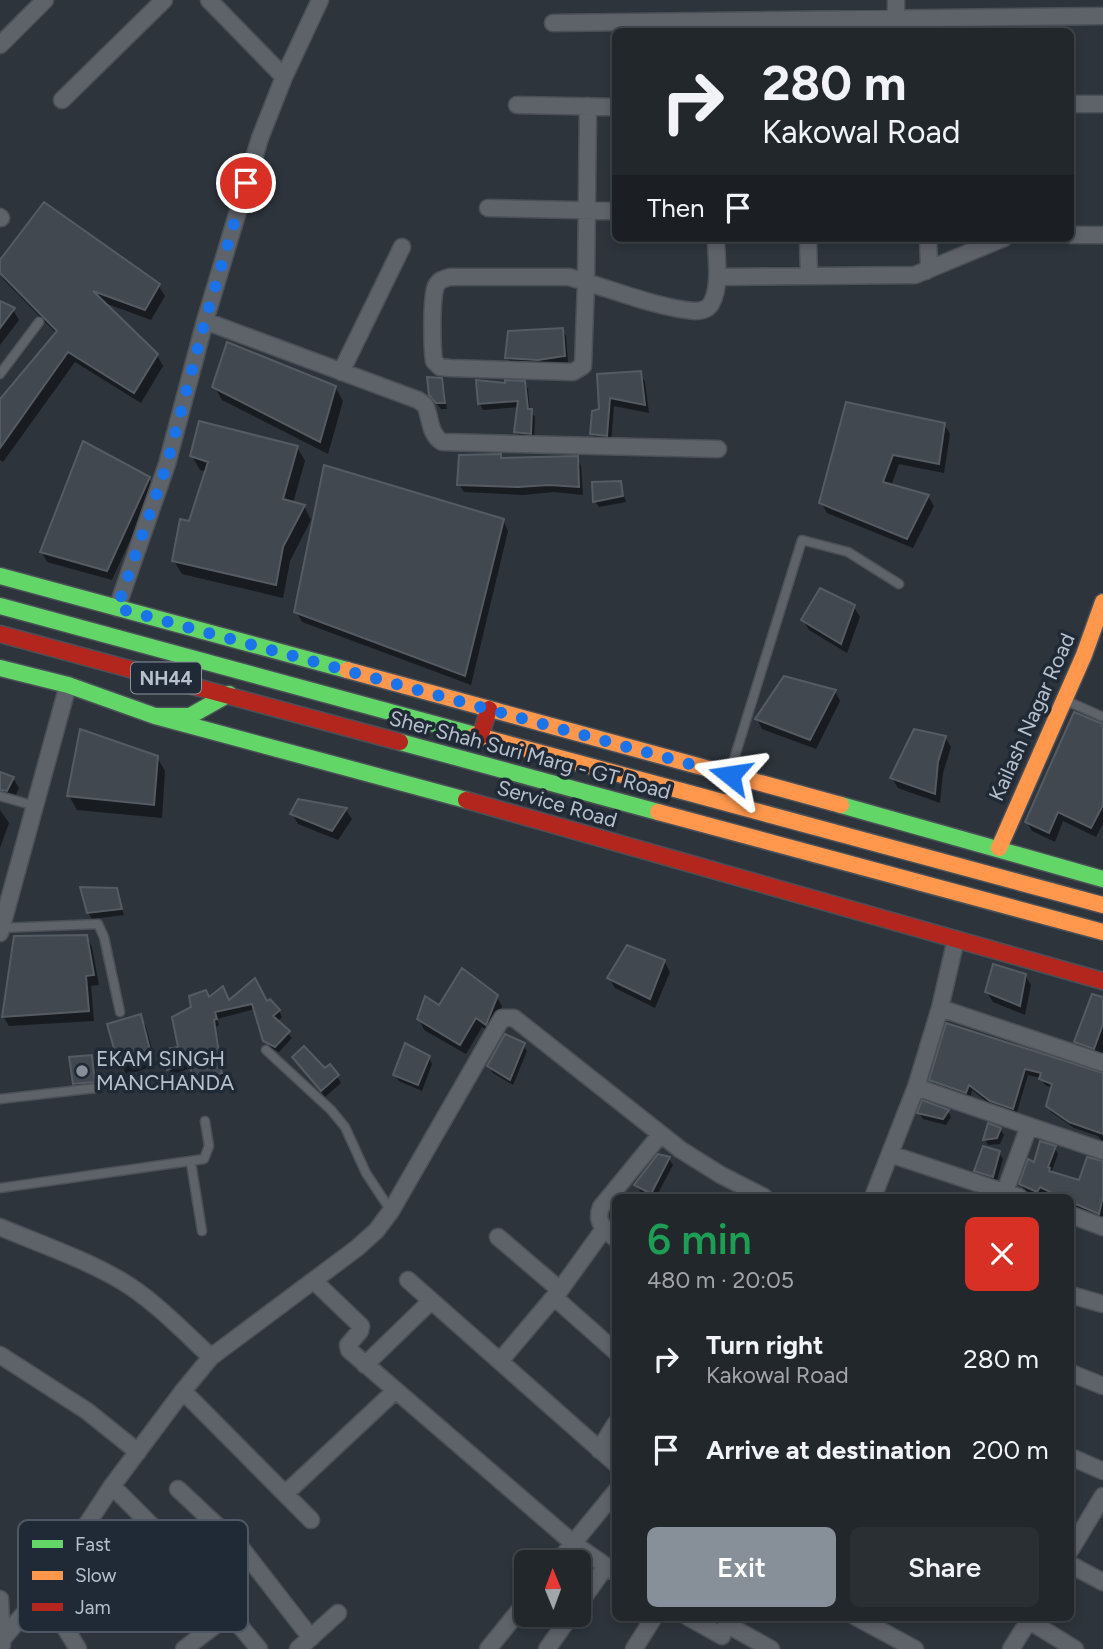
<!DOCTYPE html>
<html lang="en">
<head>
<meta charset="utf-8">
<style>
  body { margin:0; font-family:Figtree,sans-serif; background:#2a2f34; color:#f1f3f6; height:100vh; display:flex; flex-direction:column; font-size:26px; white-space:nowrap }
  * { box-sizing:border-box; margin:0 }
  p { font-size:23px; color:#a2a5a9 }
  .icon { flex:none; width:38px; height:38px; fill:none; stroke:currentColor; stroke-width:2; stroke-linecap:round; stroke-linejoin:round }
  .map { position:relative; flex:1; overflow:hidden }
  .sheet { position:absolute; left:612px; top:1194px; width:462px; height:427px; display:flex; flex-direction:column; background:#22272c; border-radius:10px; box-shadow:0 4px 10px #0003,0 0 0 2px #3f4448 }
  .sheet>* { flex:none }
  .top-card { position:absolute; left:612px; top:28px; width:462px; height:214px; border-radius:10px; box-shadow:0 4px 10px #0003,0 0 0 2px #3f4448; background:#22272c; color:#f1f3f6; overflow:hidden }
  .needle { width:46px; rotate:359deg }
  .fabs { position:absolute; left:514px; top:1550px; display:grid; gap:14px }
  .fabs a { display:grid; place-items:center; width:77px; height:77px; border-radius:10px; background:#22272c; box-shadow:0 4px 10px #0003,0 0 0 2px #3f4448; font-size:35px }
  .pin { position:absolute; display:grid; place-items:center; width:60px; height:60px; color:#fff; margin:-30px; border:4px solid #fff; border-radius:50%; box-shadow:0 2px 7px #0007 }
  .me { position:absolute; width:77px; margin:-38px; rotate:285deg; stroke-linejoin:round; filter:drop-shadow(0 0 5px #0008) }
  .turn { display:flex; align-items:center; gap:24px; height:147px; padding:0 35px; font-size:32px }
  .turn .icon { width:91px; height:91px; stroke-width:2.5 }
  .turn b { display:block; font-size:49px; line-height:60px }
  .then { display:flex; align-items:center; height:66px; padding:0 35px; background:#0003; gap:14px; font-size:26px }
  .round { display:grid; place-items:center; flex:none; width:74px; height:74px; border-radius:10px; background:#2a2f34 }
  .headline { display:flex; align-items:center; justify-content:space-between; height:119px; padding:0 35px }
  h1 { font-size:42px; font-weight:600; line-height:52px; color:#1e9e55 }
  .button { display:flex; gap:14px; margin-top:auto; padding:14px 35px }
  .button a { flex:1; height:80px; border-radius:10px; background:#878f99; color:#fff; font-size:28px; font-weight:600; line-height:80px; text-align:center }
  .button a+a { background:#2a2f34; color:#f1f3f6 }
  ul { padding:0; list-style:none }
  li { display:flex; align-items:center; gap:21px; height:91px; padding:0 35px }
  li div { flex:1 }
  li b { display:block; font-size:26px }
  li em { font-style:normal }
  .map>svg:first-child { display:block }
  .shadow { fill:#0007 }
  .building { fill:#42484f; stroke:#555b63; stroke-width:2 }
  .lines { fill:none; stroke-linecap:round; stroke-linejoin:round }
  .lane-casing { stroke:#4b5058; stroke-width:11 }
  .street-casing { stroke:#4b5058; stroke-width:19 }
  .fast-casing { stroke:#4b5058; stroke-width:19 }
  .slow-casing { stroke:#4b5058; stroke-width:19 }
  .jam-casing { stroke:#4b5058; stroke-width:19 }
  .lane { stroke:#5e6269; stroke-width:8 }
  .street { stroke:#5e6269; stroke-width:16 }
  .fast { stroke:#63d668; stroke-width:16 }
  .slow { stroke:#ff974d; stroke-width:16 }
  .jam { stroke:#b3261e; stroke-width:16 }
  .route { stroke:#1a73e8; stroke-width:12; stroke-dasharray:0 21.6 }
  .poi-dot { fill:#878f99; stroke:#202a36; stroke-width:2.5 }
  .labels { text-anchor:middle; stroke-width:7; stroke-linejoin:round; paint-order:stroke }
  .shield { fill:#202a36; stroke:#8a939e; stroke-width:2 }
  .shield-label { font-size:19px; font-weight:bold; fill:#b8c0cb }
  .street-label { font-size:21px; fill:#b8c0cb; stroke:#202a36 }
  .poi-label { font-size:21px; fill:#b8c0cb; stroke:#202a36; text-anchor:start }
  .key { fill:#202a36; stroke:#4e5763; stroke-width:2 }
  .key-label { font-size:19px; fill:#b8c0cb }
</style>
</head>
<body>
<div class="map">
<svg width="1103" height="1649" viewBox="0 0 1103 1649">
  <rect width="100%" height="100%" fill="#2d343b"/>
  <path class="shadow" d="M0,263L158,285L165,296L151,320L102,302L157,355L163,366L141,403L75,362L3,462L0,460V402L57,334L3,279L0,274Z
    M0,303L13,310L19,320L0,345Z
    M562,330L566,336L568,362L542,366L511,364L507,357Z
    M640,373L645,382L649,413L614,406L611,444L597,443L592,434L600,411L599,376Z
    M441,379L444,386L447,409H441L435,402Z
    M524,383L528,389L530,411L535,417L534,439L520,438L516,431L519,407L483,410L480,404L506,385Z
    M214,386L335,387L343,401L328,454L222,400Z
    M847,404L944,424L950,434L944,473L899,464L891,486L928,496L934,506L913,548L827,513L821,502Z
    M297,447L305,461L293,503L304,506L311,520L290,561L283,598L182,574L174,561L190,523L207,472L200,470L192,456Z
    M500,456L503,460L577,458L581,466L583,495L554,492L523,495L464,492L459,484Z
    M149,478L154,488L112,580L47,562L42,552Z
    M620,483L626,502L599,507L595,501Z
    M503,520L508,531L471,685L302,622L296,611Z
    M854,607L860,617L847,653L809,630L803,620Z
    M835,691L840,701L816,749L762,729L757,719Z
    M1103,726V824L1096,837L1063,821L1055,842L1032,831L1027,822Z
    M945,737L951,747L943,773L940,803L898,788L892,778Z
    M157,757L165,771L162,818L77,810L69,796Z
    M0,774L13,778L19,788L14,799L0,794Z
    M299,801L346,810L352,819L338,840L298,824L292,814Z
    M0,810L9,823L0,848Z
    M116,890L124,915L92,919L88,912Z
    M86,937L92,947L99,985L91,986L94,1021L9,1026L3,1016Z
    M664,961L670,972L655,1008L615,988L609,978Z
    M1025,975L1031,985L1025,1015L993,1002L987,992Z
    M496,996L502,1006L492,1034L482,1027L466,1054L424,1030L419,1019L439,1008Z
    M209,999L229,1003L267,1004L279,1011L282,1017L277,1022L292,1038L279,1052L269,1047L255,1009L217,1019L219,1025L216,1027L224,1079L197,1090L193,1084L192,1067L172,1075L169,1069L168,1051L180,1048Z
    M1103,999V1057L1080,1049L1076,1042Z
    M140,1016L146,1026L156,1065L127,1075L121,1065Z
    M948,1025L1103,1075V1142L1098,1136L1074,1128L1051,1112L1048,1106L1053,1088L1045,1085L1041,1078L1028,1075L1016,1115L995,1108L972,1090L970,1099L935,1087L931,1080Z
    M523,1045L527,1051L513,1085L493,1073L489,1066Z
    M92,1056L95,1063L97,1088L78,1090L74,1084Z
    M429,1057L432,1064L422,1091L399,1081L395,1075Z
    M294,1058L337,1076L341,1083L325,1097Z
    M948,1111L951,1117L946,1125L923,1119L919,1113Z
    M1000,1129L1004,1135L1000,1144L988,1145L985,1139Z
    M1055,1148L1058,1154L1051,1173L1080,1182L1103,1163V1219L1071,1206V1197H1053L1043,1192L1040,1197L1024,1190L1021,1184L1035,1164Z
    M999,1153L1003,1159L996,1183L979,1177L976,1171Z
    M659,1156L669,1159L673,1165L656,1197H650L640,1191L637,1185Z"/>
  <path class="building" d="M44,202L160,284L145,310L93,291L158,354L134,393L68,352L0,448V399L57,331L0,273V260Z
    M0,301L15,308L0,328Z
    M563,328L565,356L538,360L505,358L508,331Z
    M227,342L336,386L320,442L212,387Z
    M641,371L645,405L610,398L607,436L590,434L592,411L599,409L597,374Z
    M427,377L442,378L445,403H436L429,395Z
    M476,380L505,383V380L525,381L528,409H532L531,434L514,432L518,401L478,404Z
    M846,402L945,423L939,464L893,455L883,482L929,495L907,539L819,503Z
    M199,421L298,446L283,499L305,505L283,547L276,585L172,561L180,519L189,521L208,462L190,456Z
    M83,441L150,477L107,571L40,552Z
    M501,454V458L578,456L579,487L549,485L518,487L457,485L459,455Z
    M324,465L504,519L465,676L294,612Z
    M621,481L623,496L593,502L592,482Z
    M820,588L855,605L841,644L801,620Z
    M784,676L836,690L810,740L755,719Z
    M1074,712L1103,724V805L1091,828L1058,812L1049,833L1025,822Z
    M80,729L158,756L154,805L67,796Z
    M914,729L946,736L938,762L935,794L890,778Z
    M0,772L14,777L7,791L0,790Z
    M298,799L347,808L332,831L290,814Z
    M80,887L117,888L122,909L87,913Z
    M87,935L94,975L86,976L89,1011L2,1017L14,936Z
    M627,945L665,960L650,999L607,978Z
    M993,964L1026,974L1020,1006L985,992Z
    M462,968L498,995L486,1025L476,1018L460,1045L417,1019L425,996L439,1005Z
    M255,978L267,1001L270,999L280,1010L273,1016L290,1031L275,1047L263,1041L252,1004L215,1012L217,1019L214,1020L222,1073L192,1084L190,1061L167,1070V1049L178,1047L172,1017L191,1007L189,996L206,990L209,997L223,986L229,1000Z
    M1092,994L1103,997V1024L1094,1049L1074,1042Z
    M141,1014L151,1054L119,1066L107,1024Z
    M946,1023L1103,1073V1134L1069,1122L1046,1106L1052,1084L1039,1079L1041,1073L1025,1069L1013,1109L990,1101L969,1085L966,1093L929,1080Z
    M505,1034L525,1043L510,1080L487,1066Z
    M405,1043L430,1056L418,1085L393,1075Z
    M304,1046L325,1068L330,1064L339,1075L321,1091L292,1057Z
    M92,1055L95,1082L73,1084L69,1057Z
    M922,1100L949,1110L943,1119L917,1113Z
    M988,1123L1001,1128L997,1138L983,1140Z
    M1040,1141L1056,1146L1048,1167L1050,1168L1049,1171L1079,1180L1087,1157L1103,1161V1196L1099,1214L1071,1202V1197H1061L1040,1187L1037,1192L1019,1184L1028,1159L1034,1162Z
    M983,1146L1000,1151L993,1177L974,1171Z
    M658,1154L670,1157L651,1194L634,1185Z"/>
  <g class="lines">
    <g class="lane-casing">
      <path id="lane" d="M0,374L39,322
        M1067,701L1103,717
        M730,772L802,540L848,552L899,584
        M0,796L35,806
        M1,928L98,924L104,937L120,1012
        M266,1050L331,1110L345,1127L366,1173L391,1211
        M0,1099L96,1088
        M191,1163L202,1231
        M0,1188L204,1159L209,1146L205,1121"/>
    </g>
    <g class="street-casing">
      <path id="street" d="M209,0L284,77
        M896,0V18
        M553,23L1103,16
        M0,45L45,0
        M62,100L164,0
        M1071,104H1103
        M517,105L616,107
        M588,106L586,282L583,366L573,372L450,368L440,367L434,361C432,348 431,298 436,286C439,280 443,279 450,277H569C606,287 657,308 694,311C701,311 709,309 712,302C721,284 716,257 716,238
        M488,208L616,211
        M0,217L1,218
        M1071,235H1103
        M808,238L809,276
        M926,271L929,264L928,238
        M717,277L915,275L1004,238
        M205,321L418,400L425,405C431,418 429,434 442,442L718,449
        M341,372L402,247
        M117,608L167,464L205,321L260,138L284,77L320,0
        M0,933L68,685
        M940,1008L1103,1063
        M916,1087L1029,1126L1003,1197
        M1029,1126L1103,1151
        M890,1154L1019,1197
        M873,1197L916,1087L940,1008L956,939
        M1071,1215L1103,1227
        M0,1227C40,1244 82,1258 120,1280C154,1300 183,1331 211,1357
        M498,1237L560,1290
        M616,1239C604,1229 595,1222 601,1207L660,1135
        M408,1280L616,1464
        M314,1281L361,1326L360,1331L348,1345L349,1350L573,1543L616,1573
        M1071,1295L1103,1304
        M554,1297L616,1352
        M0,1355L87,1411L138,1452
        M500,1361L560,1290L604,1229
        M365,1365L431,1301
        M1071,1373L1103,1386
        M183,1391L311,1520
        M599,1450L616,1423
        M1071,1457L1103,1471
        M112,1486L185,1559L259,1649
        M178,1489L242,1549L311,1638
        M285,1494L395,1391
        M1071,1549L1103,1496
        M557,1563L616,1491
        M1071,1565L1103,1582
        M43,1591L78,1649
        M0,1599L2,1645
        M579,1604L606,1566
        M688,1617L722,1636
        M856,1617L915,1649
        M1023,1617L1075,1649
        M726,1624L771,1649
        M0,1642L43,1591L112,1486L183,1391L211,1357L357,1248L376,1231L391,1211L502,1018H514L681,1150L721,1175L764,1197
        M184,1649L230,1614
        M298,1649L338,1613
        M488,1649L527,1601
        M547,1649L571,1615
        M634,1649L654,1617
        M1011,1649L1031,1617"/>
    </g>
    <g class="fast-casing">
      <path id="fast" d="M0,576L347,670
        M0,606L475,735
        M0,668L68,685L155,716L466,800
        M155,716H190L229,694
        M400,742L658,812
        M841,805L1103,879"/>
    </g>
    <g class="slow-casing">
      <path id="slow" d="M347,670L841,805
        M475,735L1103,905
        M658,812L1103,932
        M999,848L1084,655L1103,602"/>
    </g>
    <g class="jam-casing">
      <path id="jam" d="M0,634L400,742
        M480,737L489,709
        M466,800L1103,981"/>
    </g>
    <use href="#lane" class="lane"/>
    <use href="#street" class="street"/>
    <use href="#fast" class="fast"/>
    <use href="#slow" class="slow"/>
    <use href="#jam" class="jam"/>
  </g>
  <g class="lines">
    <path class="route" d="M246,183L205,321L167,464L117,608L730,775"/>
  </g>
  <circle class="poi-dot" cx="82" cy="1071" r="7"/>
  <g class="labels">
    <rect class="shield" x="131" y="662.5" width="70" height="31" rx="5"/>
    <g class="shield-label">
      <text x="166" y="685">NH44</text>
    </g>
    <g class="street-label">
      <text transform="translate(1032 717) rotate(-66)" y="7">Kailash Nagar Road</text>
      <text transform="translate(530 755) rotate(15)" y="7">Sher Shah Suri Marg - GT Road</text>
      <text transform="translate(557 804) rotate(16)" y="7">Service Road</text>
    </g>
    <g class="poi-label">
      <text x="96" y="1066">EKAM SINGH<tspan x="96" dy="24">MANCHANDA</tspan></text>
    </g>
  </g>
  <rect x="18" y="1520" width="230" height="112" rx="10" class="key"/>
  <rect x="32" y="1540" width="31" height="8" fill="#63d668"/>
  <rect x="32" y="1571" width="31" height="9" fill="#ff974d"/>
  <rect x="32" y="1603" width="31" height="8" fill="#b3261e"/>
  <g class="key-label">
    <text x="75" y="1551">Fast</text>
    <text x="75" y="1582">Slow</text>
    <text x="75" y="1614">Jam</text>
  </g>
</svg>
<div class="fabs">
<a><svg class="needle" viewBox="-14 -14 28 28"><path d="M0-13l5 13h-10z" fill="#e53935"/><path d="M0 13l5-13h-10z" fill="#a2a5a9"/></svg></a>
</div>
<div class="pin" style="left:246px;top:183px;background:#d93025"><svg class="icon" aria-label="arrive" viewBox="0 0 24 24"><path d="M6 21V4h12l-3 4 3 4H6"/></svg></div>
<svg class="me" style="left:730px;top:775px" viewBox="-20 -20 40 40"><path d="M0-17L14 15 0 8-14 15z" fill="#1a73e8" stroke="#fff" stroke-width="4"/></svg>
<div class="top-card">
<div class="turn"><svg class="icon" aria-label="right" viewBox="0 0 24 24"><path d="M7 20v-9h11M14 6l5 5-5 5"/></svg><div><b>280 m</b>Kakowal Road</div></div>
<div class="then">Then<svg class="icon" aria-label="arrive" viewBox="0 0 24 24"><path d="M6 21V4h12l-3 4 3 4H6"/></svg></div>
</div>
<section class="sheet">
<div class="headline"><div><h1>6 min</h1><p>480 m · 20:05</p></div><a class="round" style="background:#d93025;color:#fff"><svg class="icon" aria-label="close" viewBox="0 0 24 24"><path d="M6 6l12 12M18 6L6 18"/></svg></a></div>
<ul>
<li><svg class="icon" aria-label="right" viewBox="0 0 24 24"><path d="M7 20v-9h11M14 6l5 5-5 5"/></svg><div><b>Turn right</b><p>Kakowal Road</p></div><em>280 m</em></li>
<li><svg class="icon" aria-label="arrive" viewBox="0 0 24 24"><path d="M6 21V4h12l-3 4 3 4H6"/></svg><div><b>Arrive at destination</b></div><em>200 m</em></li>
</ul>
<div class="button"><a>Exit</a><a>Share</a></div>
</section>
</div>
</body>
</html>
